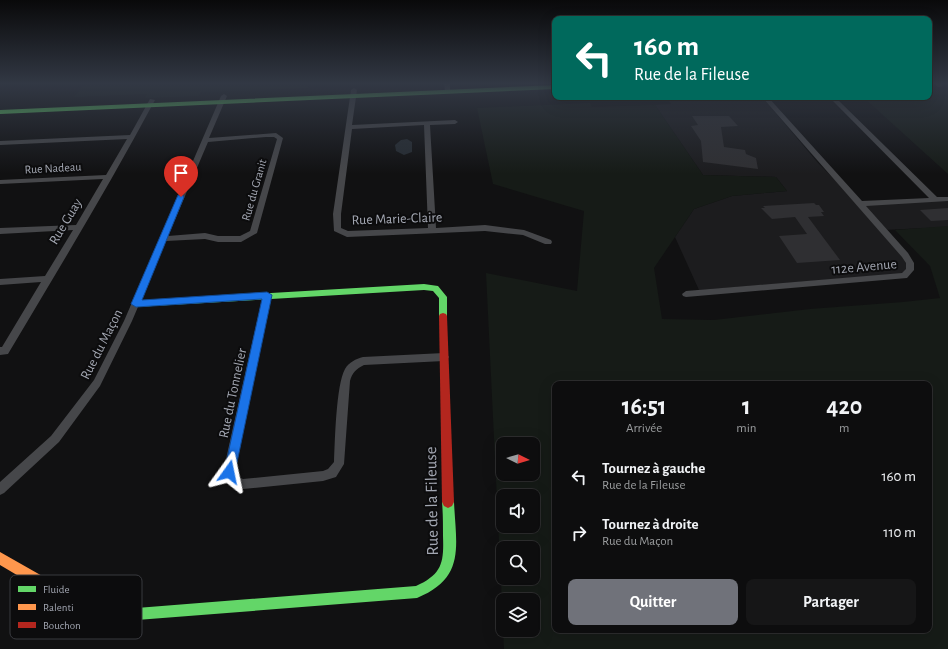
<!DOCTYPE html>
<html lang="fr">
<head>
<meta charset="utf-8">
<style>
  body { margin:0; font-family:"Alegreya Sans",sans-serif; background:#161617; color:#f1f3f6; height:100vh; display:flex; flex-direction:column; font-size:15px; white-space:nowrap }
  * { box-sizing:border-box; margin:0 }
  p { font-size:13px; color:#9a9c9e }
  .icon { flex:none; width:22px; height:22px; fill:none; stroke:currentColor; stroke-width:2; stroke-linecap:round; stroke-linejoin:round }
  .map { position:relative; flex:1; overflow:hidden }
  .side { position:absolute; left:552px; top:381px; width:380px; height:252px; display:flex; flex-direction:column; background:#0d0d0e; border-radius:8px; box-shadow:0 4px 16px #0002,0 0 0 1px #2d2d2e }
  .side>* { flex:none }
  .banner { position:absolute; left:552px; top:16px; width:380px; height:84px; border-radius:8px; box-shadow:0 4px 16px #0002,0 0 0 1px #2d2d2e; background:#00695c; color:#fff; overflow:hidden }
  .needle { width:26px; rotate:95deg }
  .controls { position:absolute; left:496px; top:437px; display:grid; gap:8px }
  .controls a { display:grid; place-items:center; width:44px; height:44px; border-radius:8px; background:#0d0d0e; box-shadow:0 4px 16px #0002,0 0 0 1px #2d2d2e; font-size:20px }
  .pin { position:absolute; display:grid; place-items:center; width:34px; height:34px; color:#fff; margin:-41px -17px; border-radius:50% 50% 50% 0; rotate:-45deg; box-shadow:0 0 4px #0007 }
  .pin .icon { rotate:45deg }
  .me { position:absolute; width:44px; margin:-22px; rotate:12deg; stroke-linejoin:round; filter:drop-shadow(0 0 3px #0008) }
  .turn { display:flex; align-items:center; gap:14px; height:84px; padding:0 16px; font-size:18px }
  .turn .icon { width:52px; height:52px; stroke-width:2.5 }
  .turn b { display:block; font-size:28px; line-height:34px }
  .eta { display:flex; justify-content:space-evenly; align-items:center; height:68px; text-align:center }
  .eta b { font-size:24px; font-weight:700; line-height:28px }
  .action { display:flex; gap:8px; margin-top:auto; padding:8px 16px }
  .action a { flex:1; height:46px; border-radius:8px; background:#70727a; color:#fff; font-size:16px; font-weight:700; line-height:46px; text-align:center }
  .action a+a { background:#161617; color:#f1f3f6 }
  ul { padding:0; list-style:none }
  li { display:flex; align-items:center; gap:12px; height:56px; padding:0 16px }
  li div { flex:1 }
  li b { display:block; font-size:15px }
  li em { font-style:normal }
  .map>svg:first-child { display:block }
  .built { fill:#1c1c1e }
  .green { fill:#161b17; fill-rule:evenodd }
  .water { fill:#262c32 }
  .building { fill:#2f2f32 }
  .lines { fill:none; stroke-linecap:round; stroke-linejoin:round }
  .street { fill:#46474a; fill-rule:evenodd }
  .fast { fill:#63d668; fill-rule:evenodd }
  .slow { fill:#ff974d; fill-rule:evenodd }
  .jam { fill:#b3261e; fill-rule:evenodd }
  .route { fill:#1a73e8; stroke:#114b97 }
  .labels { text-anchor:middle; stroke-width:4; stroke-linejoin:round; paint-order:stroke }
  .far-street-label { font-size:12px; fill:#a3a7b2; stroke:#0c0c0d }
  .street-label { font-size:14px; fill:#a3a7b2; stroke:#0c0c0d }
  .near-street-label { font-size:17px; fill:#a3a7b2; stroke:#0c0c0d }
  .key { fill:#0c0c0d; stroke:#393a3f; stroke-width:1 }
  .key-label { font-size:11px; fill:#a3a7b2 }
</style>
</head>
<body>
<div class="map">
<svg width="948" height="649" viewBox="0 0 948 649">
  <rect width="100%" height="100%" fill="#111112"/>
  <path class="built" d="M666,97H762L818,163L858,203L948,199V227L883,230L906,261V271L899,274L699,290L675,237L694,209L732,196L787,191L776,177L703,175L655,105L671,104Z"/>
  <path class="green" d="M85,83H309L308,88L201,92L199,96L145,98L147,94L74,97Z
    M948,89V174L863,97H929V90Z
    M590,103L592,107L655,105L703,175L776,177L787,191L732,196L694,209L654,268L662,319L714,320L810,309L903,302L940,298L930,266L895,230L948,226V649H504L503,630H533V600H503V624L486,273L577,291L584,211L493,184L477,108ZM555,384H929V630H555ZM503,444H533V474H503ZM503,496H533V526H503ZM503,548H533V578H503Z"/>
  <path class="water" d="M407,139L412,142V152L404,155L396,151L395,145L401,140Z"/>
  <path class="building" d="M692,116H729L738,126L721,127L724,147L745,150L746,154L756,158L758,169L703,162L701,141L691,126L698,125Z
    M814,203L816,205H819L824,212H821L824,216L808,217L840,260L797,263L779,236L807,234L795,217L772,219L761,208H765L763,206Z
    M948,208V220L931,221L920,210Z"/>
  <g class="lines">
    <path class="street" d="M444,83H450V92L445,91Z
      M933,83H940L943,86L938,87Z
      M354,88L357,90L352,125L455,120L458,122L455,124L430,125L436,228L485,225L524,230L551,240L552,242L551,244H545L523,235L485,231L347,237L334,231L333,214L351,90ZM424,125L428,228L348,231L341,228V214L352,129Z
      M224,94L227,96L209,138L276,133L283,138L257,233L241,242H218L205,239L166,241L132,321L100,386L59,442L4,493L0,495V482L51,436L94,380L124,321L221,96ZM266,137H274L277,139L250,231L240,236H218L205,233L168,236L208,142Z
      M762,97H768L862,201L929,198L829,97H835L937,197H948V201L866,206L908,253L914,263V270L907,278L686,297L683,296L682,294L686,291L902,273L906,269V263L902,257Z
      M150,99L155,100C109,186 58,270 8,354L0,355V347H2L41,282L0,285V279L45,276L73,230L0,234V228L76,225L103,179L0,184V180L106,175L127,139L0,145V141L130,135Z
      M267,292L271,295L235,472L237,476L243,479L323,471L328,469L334,462C335,441 336,385 345,369C349,362 356,359 363,357L444,353L447,354L449,357L447,360L444,361L364,365C356,369 352,373 350,381L344,464L336,477L323,481L243,489L229,484L223,472L263,295Z"/>
    <path class="fast" d="M555,85V89L0,114V110Z
      M424,284L438,286L447,297V316L446,318H440L439,316V298L433,291L424,290L136,307L132,304L136,301Z
      M448,496L452,498L454,502C456,546 466,578 417,598L124,621L109,618L108,613L109,608L114,607L124,609L416,586C442,574 444,563 443,536C443,525 443,513 442,502L444,498Z"/>
    <path class="slow" d="M0,552L88,602L119,608L120,613L119,618L114,619L81,613L0,565Z"/>
    <path class="jam" d="M443,313L446,314L447,316L454,502L452,506L448,508L444,506L442,502L439,316L440,314Z"/>
  </g>
  <linearGradient id="sky" x2="0" y2="1"><stop stop-color="#09090a"/><stop offset="0.48" stop-color="#323844"/><stop offset="1" stop-color="#323844" stop-opacity="0"/></linearGradient>
  <rect width="948" height="174" fill="url(#sky)"/>
  <path class="route" d="M178,195H183L184,197L142,300L267,292L272,295L235,472L233,476L229,477L225,476L224,472L262,299L136,307L131,304Z"/>
  <g class="labels">
    <g class="far-street-label">
      <text transform="translate(53 168) rotate(-3)" y="4">Rue Nadeau</text>
      <text transform="translate(254 190) rotate(-74)" y="4">Rue du Granit</text>
    </g>
    <g class="street-label">
      <text transform="translate(397 218) rotate(-2)" y="5">Rue Marie-Claire</text>
      <text transform="translate(65 221) rotate(-59)" y="5">Rue Guay</text>
      <text transform="translate(864 266) rotate(-5)" y="5">112e Avenue</text>
      <text transform="translate(101 344) rotate(-63)" y="5">Rue du Maçon</text>
      <text transform="translate(232 393) rotate(-78)" y="5">Rue du Tonnelier</text>
    </g>
    <g class="near-street-label">
      <text transform="translate(431 501) rotate(-91)" y="6">Rue de la Fileuse</text>
    </g>
  </g>
  <rect x="10" y="575" width="132" height="64" rx="6" class="key"/>
  <rect x="18" y="586" width="18" height="6" fill="#63d668"/>
  <rect x="18" y="604" width="18" height="6" fill="#ff974d"/>
  <rect x="18" y="622" width="18" height="6" fill="#b3261e"/>
  <g class="key-label">
    <text x="43" y="593">Fluide</text>
    <text x="43" y="611">Ralenti</text>
    <text x="43" y="629">Bouchon</text>
  </g>
</svg>
<div class="controls">
<a><svg class="needle" viewBox="-14 -14 28 28"><path d="M0-13l5 13h-10z" fill="#e53935"/><path d="M0 13l5-13h-10z" fill="#9a9c9e"/></svg></a>
<a><svg class="icon" aria-label="sound" viewBox="0 0 24 24"><path d="M4 9h4l5-4v14l-5-4H4zM17 9q2 3 0 6"/></svg></a>
<a><svg class="icon" aria-label="search" viewBox="0 0 24 24"><circle cx="10" cy="10" r="6"/><path d="M15 15l6 6"/></svg></a>
<a><svg class="icon" aria-label="layers" viewBox="0 0 24 24"><path d="M12 4l9 5-9 5-9-5zM3 14l9 5 9-5"/></svg></a>
</div>
<div class="pin" style="left:181px;top:197px;background:#d93025"><svg class="icon" aria-label="arrive" viewBox="0 0 24 24"><path d="M6 21V4h12l-3 4 3 4H6"/></svg></div>
<svg class="me" style="left:229px;top:472px" viewBox="-20 -20 40 40"><path d="M0-17L14 15 0 8-14 15z" fill="#1a73e8" stroke="#fff" stroke-width="4"/></svg>
<div class="banner">
<div class="turn"><svg class="icon" aria-label="left" viewBox="0 0 24 24"><path d="M17 20v-9H6M10 6l-5 5 5 5"/></svg><div><b>160 m</b>Rue de la Fileuse</div></div>
</div>
<section class="side">
<div class="eta">
<div><b>16:51</b><p>Arrivée</p></div>
<div><b>1</b><p>min</p></div>
<div><b>420</b><p>m</p></div>
</div>
<ul>
<li><svg class="icon" aria-label="left" viewBox="0 0 24 24"><path d="M17 20v-9H6M10 6l-5 5 5 5"/></svg><div><b>Tournez à gauche</b><p>Rue de la Fileuse</p></div><em>160 m</em></li>
<li><svg class="icon" aria-label="right" viewBox="0 0 24 24"><path d="M7 20v-9h11M14 6l5 5-5 5"/></svg><div><b>Tournez à droite</b><p>Rue du Maçon</p></div><em>110 m</em></li>
</ul>
<div class="action"><a>Quitter</a><a>Partager</a></div>
</section>
</div>
</body>
</html>
